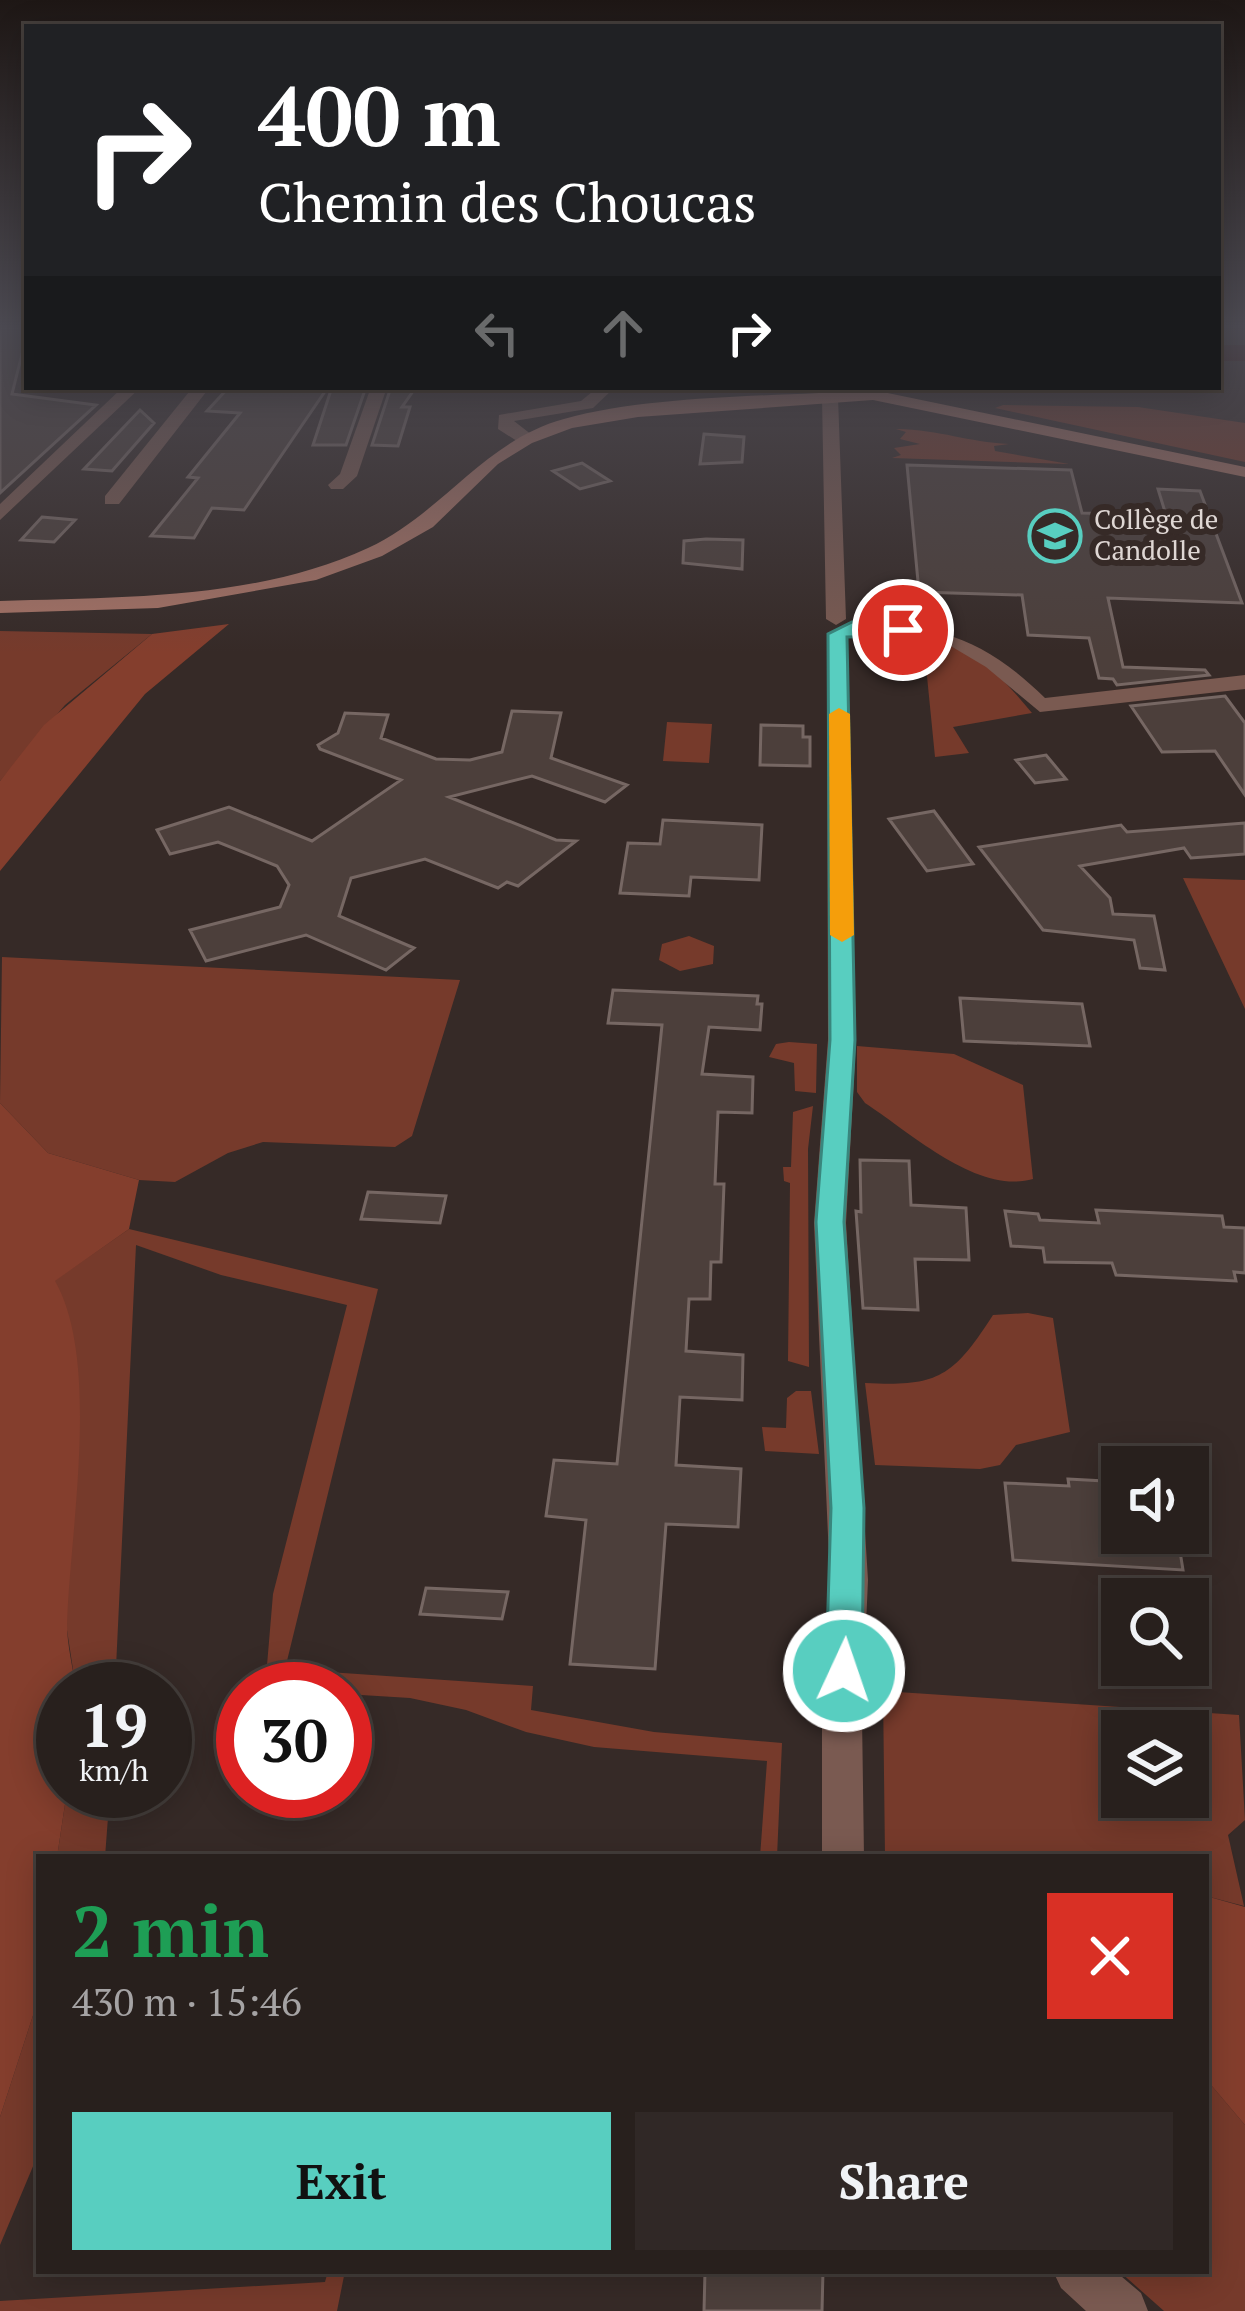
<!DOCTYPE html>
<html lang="en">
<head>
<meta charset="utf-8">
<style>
  body { margin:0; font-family:"PT Serif",serif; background:#302826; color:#f1f3f6; height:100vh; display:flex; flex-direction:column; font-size:45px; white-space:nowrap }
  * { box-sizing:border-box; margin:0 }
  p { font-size:39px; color:#a5a3a4 }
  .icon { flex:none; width:66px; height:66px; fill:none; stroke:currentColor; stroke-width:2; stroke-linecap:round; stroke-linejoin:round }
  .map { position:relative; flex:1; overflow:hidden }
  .side { position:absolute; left:36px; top:1854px; width:1173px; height:420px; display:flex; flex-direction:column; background:#28201d; border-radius:0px; box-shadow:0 6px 30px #0003,0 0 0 3px #443e3b }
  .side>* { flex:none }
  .hud { position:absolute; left:24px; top:24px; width:1197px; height:366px; border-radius:0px; box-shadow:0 6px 30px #0003,0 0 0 3px #443e3b; background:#202124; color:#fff; overflow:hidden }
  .controls { position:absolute; left:1101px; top:1446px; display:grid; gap:24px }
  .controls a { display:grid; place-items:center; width:108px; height:108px; border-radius:0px; background:#28201d; box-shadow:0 6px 30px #0003,0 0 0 3px #443e3b; font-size:60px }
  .speed { position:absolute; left:36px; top:1662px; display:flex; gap:24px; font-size:60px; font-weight:700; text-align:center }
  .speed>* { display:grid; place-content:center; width:156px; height:156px; border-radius:50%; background:#28201d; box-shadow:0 6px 30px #0003,0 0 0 3px #443e3b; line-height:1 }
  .speed small { font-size:30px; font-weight:400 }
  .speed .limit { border:18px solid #d22; background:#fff; color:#111 }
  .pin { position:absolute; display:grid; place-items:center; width:102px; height:102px; color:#fff; margin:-51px; border:6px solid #fff; border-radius:50%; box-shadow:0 3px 12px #0007 }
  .me { position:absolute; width:132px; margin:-66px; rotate:3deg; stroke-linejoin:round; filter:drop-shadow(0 0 9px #0008) }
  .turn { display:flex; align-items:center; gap:42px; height:252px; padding:0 36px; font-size:54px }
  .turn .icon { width:156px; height:156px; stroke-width:2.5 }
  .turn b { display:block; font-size:84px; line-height:102px }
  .lanes { display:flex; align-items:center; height:114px; padding:0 36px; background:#0003; justify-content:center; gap:60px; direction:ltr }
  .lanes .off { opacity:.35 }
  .round { display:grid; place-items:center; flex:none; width:126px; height:126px; border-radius:0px; background:#302826 }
  .summary { display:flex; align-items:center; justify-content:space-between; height:204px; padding:0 36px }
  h1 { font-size:72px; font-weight:700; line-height:90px; color:#1e9e55 }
  .primary-button { display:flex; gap:24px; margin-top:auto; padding:24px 36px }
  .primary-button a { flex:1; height:138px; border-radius:0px; background:#58cec0; color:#111; font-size:48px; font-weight:700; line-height:138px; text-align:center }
  .primary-button a+a { background:#302826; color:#f1f3f6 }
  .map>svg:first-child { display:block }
  .green { fill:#763a2b; fill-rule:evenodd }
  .forest { fill:#843e2d }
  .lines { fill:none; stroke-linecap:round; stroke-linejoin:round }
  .river { fill:#310100; fill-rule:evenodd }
  .building { fill:#4c3f3b; stroke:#766763; stroke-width:3 }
  .street { fill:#7a5a51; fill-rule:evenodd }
  .secondary { fill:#a57265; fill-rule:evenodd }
  .route { fill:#58cec0; stroke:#39867d; stroke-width:3 }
  .slow { fill:#f59e0b }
  .labels { text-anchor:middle; stroke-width:12; stroke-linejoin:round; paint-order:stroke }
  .far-poi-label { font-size:27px; fill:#dfd7d4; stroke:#362a27; text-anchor:start }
</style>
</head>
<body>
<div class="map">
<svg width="1245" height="2311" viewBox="0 0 1245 2311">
  <rect width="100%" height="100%" fill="#362a27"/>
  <path class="green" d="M1003,405L1138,407L1245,423V462L995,408Z
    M896,429C942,430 967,442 1009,444L994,446L995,451L1069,464L892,458L901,455L894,448L920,444L900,439L906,432Z
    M0,631L152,634L65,705L0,781Z
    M923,636C974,645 1000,675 1032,713L953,727L969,753L935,757Z
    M667,722L712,724L709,763L663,761Z
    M1183,878L1245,880V1009Z
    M689,936L714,946L713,964L680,971L659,960L662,944Z
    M2,957L460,980L412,1136L395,1147L263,1142L228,1153L175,1182L139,1180L48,1153L0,1103Z
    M789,1042L817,1044L816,1093L795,1091L794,1063L769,1057L776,1044Z
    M857,1046L954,1054L1023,1085L1033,1179C977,1195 910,1132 865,1103L857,1092Z
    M813,1106L808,1149L809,1367L788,1361L790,1183L784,1181L783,1167H791L793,1112Z
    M129,1229L378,1289L285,1669L533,1686L531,1710L654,1732L782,1743L777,1857H760L767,1761L594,1747L526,1732L466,1710L410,1698L345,1694V1689H265L273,1594L347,1305L221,1275L136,1245L115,1689H76L67,1630L54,1281Z
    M1028,1313L1053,1318L1070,1432L1016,1445L1000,1465L980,1469L875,1465L865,1383C938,1387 953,1377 993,1315Z
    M796,1391H811L819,1454L765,1451L762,1427L786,1428L787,1398Z
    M883,1691L1239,1715L1245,1820L1228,1835L1244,1906L1206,1896V1857H885ZM1122,1731H1188V1797H1122Z
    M67,1791H110L105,1857H57Z
    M39,1997V2152L0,2245V2117Z
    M1206,2079L1245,2125V2311H1164L1119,2271H1206Z
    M328,2271H345L337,2311H0V2301L325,2282Z"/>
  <path class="forest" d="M229,624L145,694L0,871V781L44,725L152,634Z
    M0,1103L48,1153L139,1180L129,1229L55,1281C101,1362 70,1530 67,1624C67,1645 73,1668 76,1689H63L67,1791L57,1857H39V1997L0,2117Z
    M1206,1896L1245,1907V2125L1206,2079Z"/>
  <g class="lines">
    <path class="river" d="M1218,345H1245V361H1218Z"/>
  </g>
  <path class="building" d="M0,328H27V354H22L12,394L96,405L0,493Z
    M229,387H328L244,510L212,508L194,538L151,536L198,478L188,477L240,413L207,411Z
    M332,387H366L346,445H313Z
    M391,387H416L402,407H410L398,446L372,445Z
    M140,410L154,423L112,471L84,469Z
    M704,434L744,437L742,462L700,464Z
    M582,463L610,481L580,489L553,471Z
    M907,465L1071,470L1082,513L1166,515L1158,489L1200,491L1242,603L1108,598L1123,667L1205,670L1209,675L1117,685L1113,679L1099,678L1089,638L1028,635L1022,595L919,592Z
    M42,517L75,520L54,542L21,540Z
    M706,539L743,540L742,569L683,563L684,541Z
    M1225,696L1245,723V795L1215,751L1162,752L1131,706Z
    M512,711L561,713L551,758L627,785L605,802L532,776L449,797L556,840L576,841L518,886L507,882L498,888L425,859L351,878L339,916L414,948L386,970L306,935L206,961L190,930L280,907L289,885L277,866L218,842L170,854L157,830L229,807L312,841L401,780L320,749L318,745L338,733L345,713L388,715L381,738L436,759L470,760L502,752Z
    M761,725L803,726V737H810V766L760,765Z
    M1046,755L1066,779L1035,783L1016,760Z
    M934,811L973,864L927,871L889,819Z
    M663,820L762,825L759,880L691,877L689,896L620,893L628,843L660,844Z
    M1245,823V854L1191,858L1184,848L1080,866L1110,898L1113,914L1154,916L1165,970L1140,968L1134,940L1043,930L979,847L1121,825L1127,832Z
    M613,990L758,996L757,1004H762L760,1030L709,1027L702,1074L753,1077L752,1113L718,1112L715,1184H724L721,1262H711L710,1299H689L686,1351L743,1355L742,1400L680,1397L676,1465L741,1469L738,1527L666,1524L655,1669L570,1664L586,1520L546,1516L554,1460L617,1464L662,1025L608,1023Z
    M960,998L1082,1004L1090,1046L964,1041Z
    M860,1160L909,1161L911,1205L966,1208L969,1260L915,1259L918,1310L863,1308L856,1211L861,1212Z
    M368,1192L446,1196L440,1223L361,1219Z
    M1096,1210L1222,1216L1224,1227L1245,1228V1273L1234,1272L1236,1281L1116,1275L1112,1263L1045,1262L1043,1248L1011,1246L1005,1211L1038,1214L1040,1220L1099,1223Z
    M1068,1479L1104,1481L1105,1488L1122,1489V1533H1177L1183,1570L1013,1560L1005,1483L1069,1486Z
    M426,1588L508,1592L502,1619L420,1614Z
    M705,2271H823L822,2311H704Z"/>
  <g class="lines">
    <path class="street" d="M123,387H141L0,520V504Z
      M193,387H210L119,504H105V496Z
      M371,387H387L357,476L343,489H331L328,485L340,474Z
      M598,387H615L593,408L514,421L532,435V443H520L498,429L499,415L581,401Z
      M750,387H779V388L771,393Z
      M830,392L838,397L846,619L836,625L826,619L822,397Z
      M852,621C940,627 980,635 1045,698L1245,675V689L1040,712L986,667L949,645L846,632L856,1040L846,1223L868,1580L862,1716L864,1857H822V1716L830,1580L814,1223L828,1040L827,634Z
      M1053,2271H1115L1141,2293L1148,2311H1086L1061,2288Z"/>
    <path class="secondary" d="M873,390L1245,467V477L873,400L638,417L572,428L532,443L498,464L433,527L382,556L316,580L158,608L0,613V601C121,597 256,600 368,548C442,514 483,441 564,419C655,394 777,397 873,390Z"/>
  </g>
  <linearGradient id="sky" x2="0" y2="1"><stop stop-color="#1e1715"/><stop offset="0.5" stop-color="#4c4a52"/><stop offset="1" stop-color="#4c4a52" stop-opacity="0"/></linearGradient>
  <rect width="1245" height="652" fill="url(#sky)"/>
  <path class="route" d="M852,622L903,624L913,630L903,636L847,637L855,1040L844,1222L864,1508L862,1671L857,1682L844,1686L832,1682L826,1671L831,1508L816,1222L830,1040L828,634Z"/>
  <path class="slow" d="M839,708L850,714L854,935L842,942L830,935L829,714Z"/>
  <defs>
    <g id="school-ring" transform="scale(2.7)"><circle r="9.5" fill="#362a27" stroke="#58cec0" stroke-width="1.5"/><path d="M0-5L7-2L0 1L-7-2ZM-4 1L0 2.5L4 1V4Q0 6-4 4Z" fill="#58cec0"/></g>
  </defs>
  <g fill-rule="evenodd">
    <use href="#school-ring" x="1055" y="536"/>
  </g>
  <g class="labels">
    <g class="far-poi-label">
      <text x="1094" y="529">Collège de<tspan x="1094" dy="31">Candolle</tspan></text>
    </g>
  </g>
</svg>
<div class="controls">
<a><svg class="icon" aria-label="sound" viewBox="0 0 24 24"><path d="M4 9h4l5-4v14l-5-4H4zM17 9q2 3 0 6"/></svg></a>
<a><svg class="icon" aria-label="search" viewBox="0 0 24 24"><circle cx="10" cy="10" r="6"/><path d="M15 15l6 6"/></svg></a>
<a><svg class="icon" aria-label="layers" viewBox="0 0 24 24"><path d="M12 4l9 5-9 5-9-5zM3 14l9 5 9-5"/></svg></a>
</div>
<div class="speed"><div>19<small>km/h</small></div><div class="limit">30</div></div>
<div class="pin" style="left:903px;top:630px;background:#d93025"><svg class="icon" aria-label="arrive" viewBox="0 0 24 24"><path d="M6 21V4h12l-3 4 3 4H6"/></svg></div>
<svg class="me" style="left:844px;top:1671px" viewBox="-20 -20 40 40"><circle r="17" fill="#58cec0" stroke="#fff" stroke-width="3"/><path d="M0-11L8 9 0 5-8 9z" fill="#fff"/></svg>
<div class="hud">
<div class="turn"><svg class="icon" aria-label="right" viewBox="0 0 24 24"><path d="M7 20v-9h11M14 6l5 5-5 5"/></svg><div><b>400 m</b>Chemin des Choucas</div></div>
<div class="lanes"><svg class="icon off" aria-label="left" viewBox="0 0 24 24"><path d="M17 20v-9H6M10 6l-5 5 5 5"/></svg><svg class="icon off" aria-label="ahead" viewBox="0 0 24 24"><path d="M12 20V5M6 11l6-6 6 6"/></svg><svg class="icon" aria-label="right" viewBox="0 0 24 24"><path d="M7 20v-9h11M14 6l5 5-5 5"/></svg></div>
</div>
<section class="side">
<div class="summary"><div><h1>2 min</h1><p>430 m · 15:46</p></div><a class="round" style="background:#d93025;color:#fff"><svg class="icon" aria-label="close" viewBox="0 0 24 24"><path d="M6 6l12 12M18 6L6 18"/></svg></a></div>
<div class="primary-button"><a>Exit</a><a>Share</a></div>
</section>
</div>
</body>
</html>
